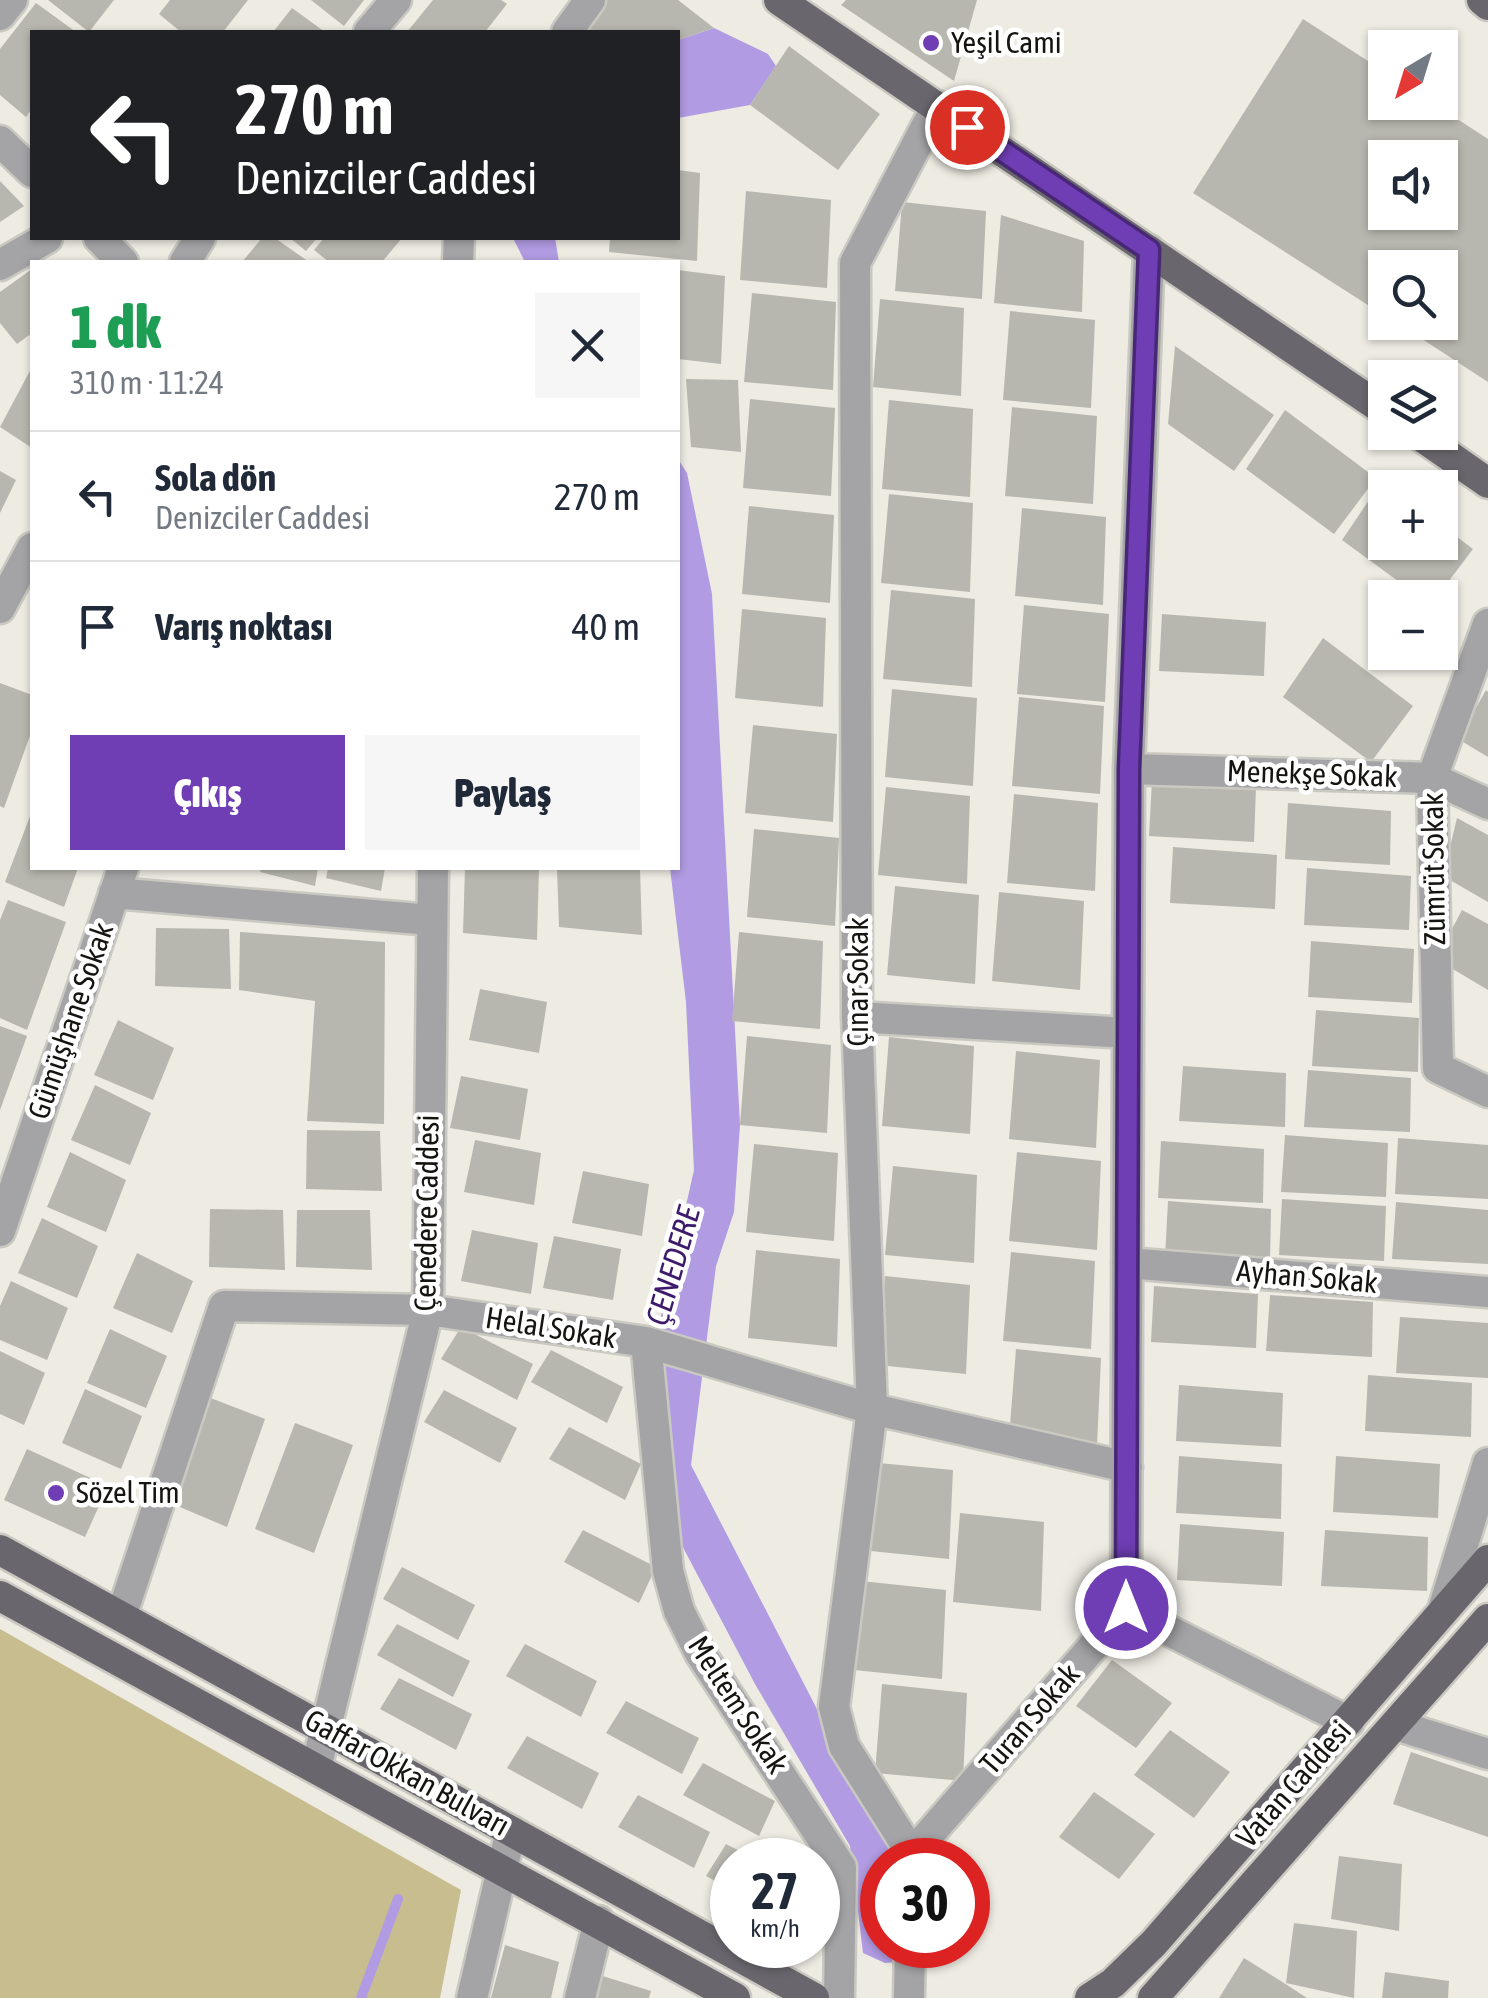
<!DOCTYPE html>
<html lang="tr">
<head>
<meta charset="utf-8">
<style>
  body { margin:0; font-family:"Asap Condensed",sans-serif; background:#f6f6f7; color:#1f2937; height:100vh; display:flex; flex-direction:column; font-size:38px; white-space:nowrap }
  * { box-sizing:border-box; margin:0 }
  p { font-size:32px; color:#747a83 }
  .icon { flex:none; width:55px; height:55px; fill:none; stroke:currentColor; stroke-width:2; stroke-linecap:round; stroke-linejoin:round }
  .map { position:relative; flex:1; overflow:hidden }
  .sheet { position:absolute; left:30px; top:260px; width:650px; height:610px; display:flex; flex-direction:column; background:#fff; border-radius:0px; box-shadow:0 2px 8px #0004 }
  .sheet>* { flex:none }
  .hud { position:absolute; left:30px; top:30px; width:650px; height:210px; border-radius:0px; box-shadow:0 2px 8px #0004; background:#202124; color:#fff; overflow:hidden }
  .needle { width:65px; rotate:218deg }
  .fabs { position:absolute; left:1368px; top:30px; display:grid; gap:20px }
  .fabs a { display:grid; place-items:center; width:90px; height:90px; border-radius:0px; background:#fff; box-shadow:0 2px 8px #0004; font-size:50px }
  .speed { position:absolute; left:710px; top:1838px; display:flex; gap:20px; font-size:50px; font-weight:700; text-align:center }
  .speed>* { display:grid; place-content:center; width:130px; height:130px; border-radius:50%; background:#fff; box-shadow:0 2px 8px #0004; line-height:1 }
  .speed small { font-size:25px; font-weight:400 }
  .speed .limit { border:15px solid #d22; background:#fff; color:#111 }
  .pin { position:absolute; display:grid; place-items:center; width:85px; height:85px; color:#fff; margin:-42px; border:5px solid #fff; border-radius:50%; box-shadow:0 2px 10px #0007 }
  .me { position:absolute; width:110px; margin:-55px; rotate:0deg; stroke-linejoin:round; filter:drop-shadow(0 0 8px #0008) }
  .turn { display:flex; align-items:center; gap:35px; height:210px; padding:0 40px; font-size:45px }
  .turn .icon { width:130px; height:130px; stroke-width:2.5 }
  .turn b { display:block; font-size:70px; line-height:85px }
  .round { display:grid; place-items:center; flex:none; width:105px; height:105px; border-radius:0px; background:#f6f6f7 }
  .summary { display:flex; align-items:center; justify-content:space-between; height:170px; padding:0 40px }
  h1 { font-size:60px; font-weight:800; line-height:75px; color:#1e9e55 }
  .cta { display:flex; gap:20px; margin-top:auto; padding:20px 40px }
  .cta a { flex:1; height:115px; border-radius:0px; background:#6f3eb5; color:#fff; font-size:40px; font-weight:800; line-height:115px; text-align:center }
  .cta a+a { background:#f6f6f7; color:#1f2937 }
  ul { padding:0; list-style:none }
  li { display:flex; align-items:center; gap:30px; height:130px; padding:0 40px; border-top:2px solid #e0e1e3 }
  li div { flex:1 }
  li b { display:block; font-size:38px }
  li em { font-style:normal }
  .map>svg:first-child { display:block }
  .green { fill:#c7bd8f }
  .water { fill:#b19be2 }
  .lines { fill:none; stroke-linecap:round; stroke-linejoin:round }
  .stream { stroke:#b19be2; stroke-width:10 }
  .building { fill:#b8b7af; fill-rule:evenodd }
  .minor-casing { stroke:#cac9c1; stroke-width:35 }
  .major-casing { stroke:#cac9c1; stroke-width:35 }
  .minor { stroke:#a4a3a6; stroke-width:30 }
  .major { stroke:#69676d; stroke-width:30 }
  .route-casing { stroke:#482876; stroke-width:25 }
  .route { stroke:#6f3eb5; stroke-width:18 }
  .poi-dot { fill:#6f3eb5; stroke:#fff; stroke-width:4 }
  .labels { text-anchor:middle; stroke-width:9; stroke-linejoin:round; paint-order:stroke }
  .poi-label { font-size:30px; fill:#151411; stroke:#fff; text-anchor:start }
  .street-label { font-size:30px; fill:#151411; stroke:#fff }
  .water-label { font-size:32px; font-style:italic; fill:#3d1a6b; stroke:#fff }
</style>
</head>
<body>
<div class="map">
<svg width="1488" height="1998" viewBox="0 0 1488 1998">
  <rect width="100%" height="100%" fill="#edebe2"/>
  <path class="green" d="M0,1629L461,1890L440,1998H0Z"/>
  <path class="water" d="M714,28L768,54L776,66L750,105L678,118V40Z
    M513,238H555L559,262H525Z
    M678,459L687,473L712,594L740,1125L734,1212L716,1266L691,1465L836,1746L906,1860H882V1945H900L899,1962L885,1963L863,1953L850,1846L755,1684L677,1536L656,1338L694,1170L686,1002L670,868H678Z"/>
  <g class="lines">
    <path class="stream" d="M361,1998L398,1899"/>
  </g>
  <path class="building" d="M48,0H114L89,32Z
    M170,0H248L223,32H181L159,14Z
    M311,0H364L344,26Z
    M433,0H501L507,4L485,32H407Z
    M603,0H678L714,28L678,40V32H581Z
    M846,0H977L954,81L841,5Z
    M36,3L76,32H32V108L26,117L0,95V49Z
    M292,8L325,32H273Z
    M1303,19L1385,72V102H1440V91L1453,99L1445,111L1488,139V382L1396,322H1440V268H1385V316L1193,193ZM1385,158H1440V212H1385Z
    M789,46L880,114L838,170L750,105Z
    M678,170L700,173L697,261L609,252L610,238H678Z
    M0,181L24,206L0,222Z
    M746,191L831,200L827,288L740,280Z
    M902,202L986,211L982,299L895,291Z
    M1001,215L1084,241L1082,312L994,303Z
    M262,238H275L309,262H242Z
    M290,238H317L306,251Z
    M324,238H402L382,262H329L314,250Z
    M32,269V333L17,344L0,323V292Z
    M678,270L725,276L721,364L678,359Z
    M752,293L836,302L833,390L744,382Z
    M880,299L964,308L961,396L873,387Z
    M1010,311L1095,320L1091,408L1003,400Z
    M1175,346L1274,415L1234,471L1168,424Z
    M32,367V448L0,427Z
    M686,379L738,380L741,452L691,447Z
    M750,399L835,408L831,496L743,488Z
    M889,400L973,409L970,497L882,489Z
    M1012,407L1097,416L1093,504L1005,496Z
    M1285,410L1376,478L1334,534L1246,469Z
    M0,471L16,480L0,513Z
    M1382,481L1391,488H1385V542H1440V524L1473,549L1436,598H1421L1342,540Z
    M889,494L973,503L970,592L881,583Z
    M749,506L834,515L830,603L742,594Z
    M1022,508L1106,517L1103,605L1015,596Z
    M891,590L975,599L972,687L883,679Z
    M1024,605L1109,614L1105,702L1017,694Z
    M742,609L826,618L823,707L735,698Z
    M1162,614L1266,622L1264,676L1159,671Z
    M1323,638L1413,706L1371,762L1283,697Z
    M0,683L32,695V730L4,808L0,806Z
    M892,689L977,698L973,786L885,777Z
    M1486,690L1488,692V757L1458,739Z
    M1019,697L1104,706L1100,794L1012,786Z
    M753,725L837,734L833,822L745,813Z
    M1152,780L1256,787L1254,842L1149,836Z
    M886,787L970,796L967,884L878,875Z
    M1014,794L1098,803L1095,891L1007,883Z
    M1288,803L1391,811L1390,865L1285,859Z
    M32,811V868H78L64,907L5,882Z
    M1457,818L1488,835V902L1443,876Z
    M754,829L839,838L835,926L747,917Z
    M1173,847L1277,855L1275,909L1170,903Z
    M261,868H318L315,886L260,872Z
    M328,868H385L381,891L326,878Z
    M465,868H539L537,940L463,933Z
    M557,868H640L642,935L559,927Z
    M1307,868L1411,876L1409,930L1304,925Z
    M895,886L979,895L975,984L887,975Z
    M999,892L1084,901L1080,990L992,981Z
    M8,900L66,922L27,1030L0,1018V920Z
    M1462,910L1488,924V990L1436,959Z
    M156,928L229,929L231,989L155,986Z
    M240,932L385,942L384,1124L307,1121L315,1001L239,990Z
    M739,932L823,941L820,1029L732,1021Z
    M1311,941L1414,949L1412,1003L1308,997Z
    M480,989L547,1002L539,1053L469,1040Z
    M1316,1010L1419,1018L1418,1072L1312,1066Z
    M118,1020L174,1048L153,1100L94,1075Z
    M0,1026L27,1036L0,1110Z
    M747,1036L831,1045L827,1133L740,1125Z
    M889,1037L974,1046L970,1134L882,1126Z
    M1016,1051L1100,1060L1096,1148L1009,1139Z
    M1183,1066L1286,1073L1285,1127L1179,1121Z
    M1308,1070L1411,1078L1410,1132L1304,1127Z
    M461,1076L528,1089L520,1140L450,1128Z
    M95,1085L151,1113L130,1165L71,1140Z
    M307,1130L380,1131L382,1191L306,1189Z
    M1285,1135L1388,1143L1386,1197L1281,1192Z
    M1398,1138L1488,1145V1199L1395,1194Z
    M475,1140L541,1153L534,1205L464,1192Z
    M1161,1141L1264,1149L1263,1203L1158,1198Z
    M754,1144L838,1153L834,1241L746,1232Z
    M70,1152L126,1180L106,1232L47,1207Z
    M1017,1152L1101,1161L1097,1250L1009,1241Z
    M893,1166L977,1175L974,1263L885,1255Z
    M583,1171L649,1184L642,1236L572,1223Z
    M1282,1199L1386,1206L1384,1261L1279,1255Z
    M1168,1201L1271,1209L1270,1262L1165,1257Z
    M1396,1202L1488,1210V1264L1392,1259Z
    M210,1209L283,1210L285,1270L209,1267Z
    M297,1210H370L372,1270L296,1267Z
    M42,1218L98,1246L77,1298L18,1273Z
    M472,1230L538,1243L531,1294L461,1281Z
    M554,1236L621,1249L613,1300L543,1288Z
    M756,1250L840,1259L837,1347L748,1338Z
    M1011,1252L1095,1261L1091,1349L1003,1341Z
    M137,1253L193,1281L172,1333L113,1308Z
    M885,1276L970,1285L966,1374L878,1365Z
    M11,1281L68,1308L47,1360L0,1340V1306Z
    M1154,1286L1258,1294L1256,1348L1151,1342Z
    M1270,1295L1373,1302L1372,1357L1266,1351Z
    M1400,1317L1488,1323V1378L1396,1373Z
    M461,1327L533,1364L517,1400L441,1359Z
    M110,1329L167,1356L146,1408L87,1383Z
    M1016,1349L1101,1358L1097,1446L1009,1438Z
    M551,1350L623,1387L607,1423L531,1382Z
    M0,1351L45,1373L24,1425L0,1414Z
    M1368,1375L1472,1383L1471,1437L1365,1431Z
    M1179,1385L1283,1393L1281,1447L1176,1441Z
    M85,1389L142,1416L121,1469L62,1443Z
    M444,1390L517,1428L500,1463L424,1422Z
    M208,1397L265,1419L227,1527L168,1502Z
    M295,1423L353,1445L314,1553L255,1529Z
    M569,1427L641,1464L625,1500L549,1459Z
    M27,1449L108,1486L85,1537L4,1500Z
    M1179,1456L1282,1464L1281,1519L1176,1513Z
    M1336,1456L1440,1464L1438,1518L1333,1512Z
    M868,1462L953,1470L949,1559L861,1550Z
    M960,1513L1044,1522L1041,1611L953,1602Z
    M1180,1524L1284,1532L1282,1586L1177,1580Z
    M583,1530L656,1567L639,1603L564,1562Z
    M1325,1530L1428,1537L1427,1591L1321,1586Z
    M402,1567L475,1605L458,1640L383,1599Z
    M861,1581L946,1590L942,1679L854,1670Z
    M397,1624L470,1661L453,1697L377,1655Z
    M525,1644L597,1681L581,1717L506,1676Z
    M1112,1660L1172,1703L1136,1748L1076,1706Z
    M399,1678L472,1714L456,1750L380,1709Z
    M882,1684L967,1693L963,1781L875,1773Z
    M626,1701L699,1738L682,1774L606,1733Z
    M1170,1730L1230,1772L1194,1818L1134,1775Z
    M527,1736L599,1773L582,1809L507,1768Z
    M1411,1752L1488,1778V1837L1393,1804Z
    M703,1763L775,1801L759,1836L683,1795Z
    M1094,1792L1155,1834L1119,1879L1059,1837Z
    M638,1795L710,1832L694,1868L618,1827Z
    M726,1844L757,1860H732V1890L706,1876Z
    M1339,1856L1402,1864L1399,1931L1331,1919Z
    M1294,1923L1357,1931L1354,1998L1286,1983Z
    M505,1945L559,1962L551,1998H491Z
    M1244,1958L1284,1983L1307,1998H1219Z
    M1385,1972L1449,1981L1448,1998H1382Z
    M596,1974L651,1991L649,1998H590Z"/>
  <g class="lines">
    <g class="minor-casing">
      <path id="minor" d="M0,15L12,0
        M369,32L396,0
        M567,32L590,0
        M0,141L32,172
        M99,238L123,262
        M185,262L200,238
        M458,262L459,238
        M0,265L47,238
        M0,608L32,548
        M1488,624L1432,778L1438,1068L1488,1092
        M1129,769L1432,778L1488,804
        M114,893L431,920
        M857,1017L1128,1033
        M0,1231L123,868
        M1127,1263L1488,1292
        M646,1342L668,1571L679,1611L700,1653L841,1867L839,1998
        M1126,1609L1349,1722
        M1443,1610L1488,1463
        M122,1614L224,1306L428,1310L646,1342L872,1409L1127,1467
        M1396,1725L1488,1754
        M316,1768L428,1310L433,868
        M912,1854L844,1746L834,1707L872,1409L857,1017L855,263L937,106
        M912,1860V1854L1126,1609L1129,769L1149,250
        M472,1998L511,1831
        M580,1998L599,1921
        M909,1998L910,1945"/>
    </g>
    <g class="major-casing">
      <path id="major" d="M779,0L1385,411
        M1482,0L1488,5
        M1415,432L1488,483
        M0,1550L814,1998
        M0,1596L735,1998
        M1090,1998L1113,1983L1154,1943L1488,1560
        M1153,1998L1488,1619"/>
    </g>
    <use href="#minor" class="minor"/>
    <use href="#major" class="major"/>
  </g>
  <g class="lines">
    <g class="route-casing">
      <path id="route" d="M967,127L1149,250L1129,769L1126,1608"/>
    </g>
    <use href="#route" class="route"/>
  </g>
  <g class="poi-dot">
    <circle cx="931" cy="43" r="10"/>
    <circle cx="56" cy="1493" r="10"/>
  </g>
  <g class="labels">
    <g class="poi-label">
      <text x="951" y="53">Yeşil Cami</text>
      <text x="76" y="1503">Sözel Tim</text>
    </g>
    <g class="street-label">
      <text transform="translate(1312 774) rotate(2)" y="10">Menekşe Sokak</text>
      <text transform="translate(1434 869) rotate(-91)" y="10">Zümrüt Sokak</text>
      <text transform="translate(858 982) rotate(-90)" y="10">Çınar Sokak</text>
      <text transform="translate(71 1021) rotate(-71)" y="10">Gümüşhane Sokak</text>
      <text transform="translate(427 1213) rotate(-89)" y="10">Çenedere Caddesi</text>
      <text transform="translate(1307 1277) rotate(5)" y="10">Ayhan Sokak</text>
      <text transform="translate(551 1328) rotate(9)" y="10">Helal Sokak</text>
      <text transform="translate(738 1705) rotate(57)" y="10">Meltem Sokak</text>
      <text transform="translate(1030 1719) rotate(-49)" y="10">Turan Sokak</text>
      <text transform="translate(407 1773) rotate(29)" y="10">Gaffar Okkan Bulvarı</text>
      <text transform="translate(1294 1784) rotate(-49)" y="10">Vatan Caddesi</text>
    </g>
    <g class="water-label">
      <text transform="translate(673 1266) rotate(-74)" y="11">ÇENEDERE</text>
    </g>
  </g>
</svg>
<div class="fabs">
<a><svg class="needle" viewBox="-14 -14 28 28"><path d="M0-13l5 13h-10z" fill="#e53935"/><path d="M0 13l5-13h-10z" fill="#747a83"/></svg></a>
<a><svg class="icon" aria-label="sound" viewBox="0 0 24 24"><path d="M4 9h4l5-4v14l-5-4H4zM17 9q2 3 0 6"/></svg></a>
<a><svg class="icon" aria-label="search" viewBox="0 0 24 24"><circle cx="10" cy="10" r="6"/><path d="M15 15l6 6"/></svg></a>
<a><svg class="icon" aria-label="layers" viewBox="0 0 24 24"><path d="M12 4l9 5-9 5-9-5zM3 14l9 5 9-5"/></svg></a>
<a>+</a>
<a>−</a>
</div>
<div class="speed"><div>27<small>km/h</small></div><div class="limit">30</div></div>
<div class="pin" style="left:967px;top:127px;background:#d93025"><svg class="icon" aria-label="arrive" viewBox="0 0 24 24"><path d="M6 21V4h12l-3 4 3 4H6"/></svg></div>
<svg class="me" style="left:1126px;top:1608px" viewBox="-20 -20 40 40"><circle r="17" fill="#6f3eb5" stroke="#fff" stroke-width="3"/><path d="M0-11L8 9 0 5-8 9z" fill="#fff"/></svg>
<div class="hud">
<div class="turn"><svg class="icon" aria-label="left" viewBox="0 0 24 24"><path d="M17 20v-9H6M10 6l-5 5 5 5"/></svg><div><b>270 m</b>Denizciler Caddesi</div></div>
</div>
<section class="sheet">
<div class="summary"><div><h1>1 dk</h1><p>310 m · 11:24</p></div><a class="round"><svg class="icon" aria-label="close" viewBox="0 0 24 24"><path d="M6 6l12 12M18 6L6 18"/></svg></a></div>
<ul>
<li><svg class="icon" aria-label="left" viewBox="0 0 24 24"><path d="M17 20v-9H6M10 6l-5 5 5 5"/></svg><div><b>Sola dön</b><p>Denizciler Caddesi</p></div><em>270 m</em></li>
<li><svg class="icon" aria-label="arrive" viewBox="0 0 24 24"><path d="M6 21V4h12l-3 4 3 4H6"/></svg><div><b>Varış noktası</b></div><em>40 m</em></li>
</ul>
<div class="cta"><a>Çıkış</a><a>Paylaş</a></div>
</section>
</div>
</body>
</html>
